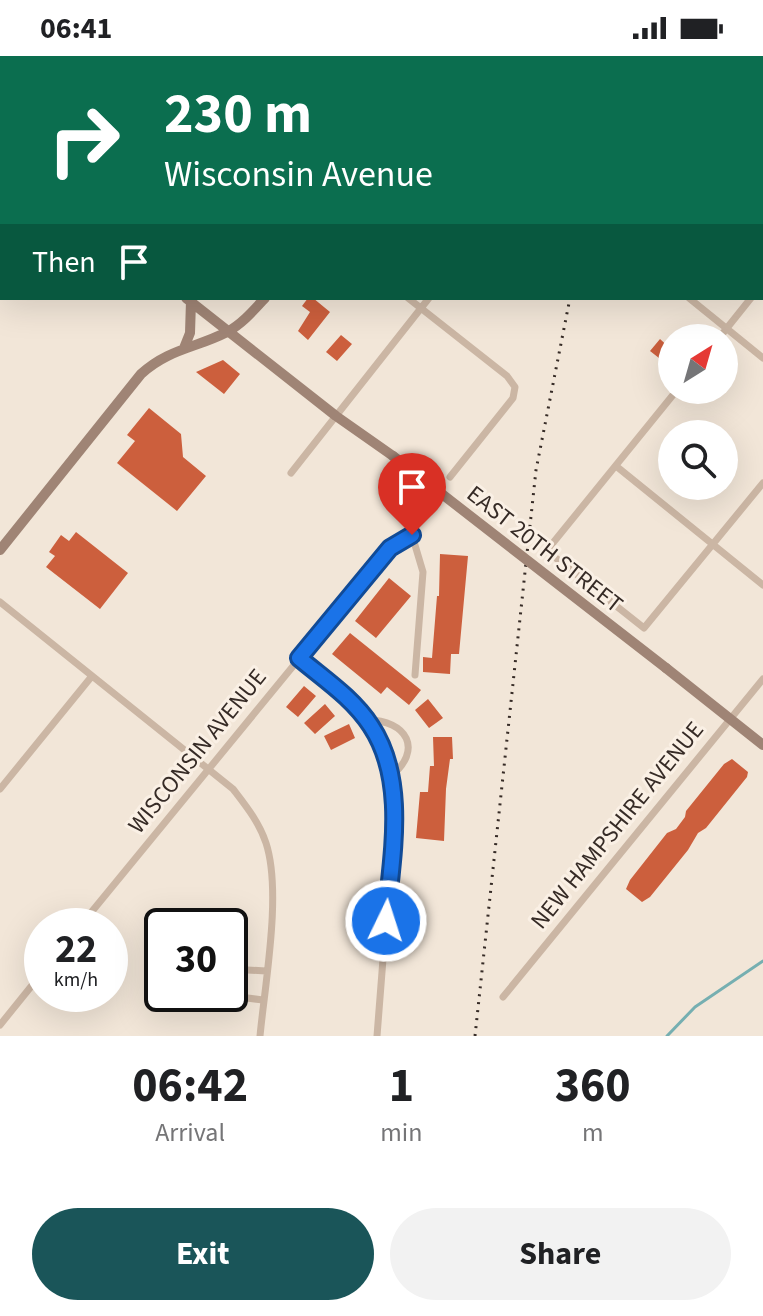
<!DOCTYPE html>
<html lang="en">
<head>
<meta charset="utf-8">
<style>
  body { margin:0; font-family:"Source Sans 3",sans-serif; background:#f2f2f2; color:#202124; height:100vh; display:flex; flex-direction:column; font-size:30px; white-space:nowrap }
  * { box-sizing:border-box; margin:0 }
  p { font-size:26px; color:#757577 }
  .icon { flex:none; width:44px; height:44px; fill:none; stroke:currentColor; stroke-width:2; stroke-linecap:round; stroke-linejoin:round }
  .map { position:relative; height:980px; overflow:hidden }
  .details { display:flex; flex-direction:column; background:#fff; flex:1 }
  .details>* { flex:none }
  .top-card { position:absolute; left:0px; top:0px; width:764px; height:244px; box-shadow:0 8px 32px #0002; background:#0b6e4f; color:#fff; overflow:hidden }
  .needle { width:52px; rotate:37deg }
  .fabs { position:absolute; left:658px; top:268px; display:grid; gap:16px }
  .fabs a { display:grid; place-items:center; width:80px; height:80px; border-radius:50%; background:#fff; box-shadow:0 8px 32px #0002; font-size:40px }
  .speed { position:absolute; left:24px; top:852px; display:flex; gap:16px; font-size:40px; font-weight:700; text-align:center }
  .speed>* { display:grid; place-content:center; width:104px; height:104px; border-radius:50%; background:#fff; box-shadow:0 8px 32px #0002; line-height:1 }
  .speed small { font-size:20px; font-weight:400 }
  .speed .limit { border:4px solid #111; border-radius:12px; background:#fff; color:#111 }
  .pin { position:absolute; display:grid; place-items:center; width:68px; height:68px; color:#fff; margin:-82px -34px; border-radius:50% 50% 50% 0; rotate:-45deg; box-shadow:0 0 8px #0007 }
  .pin .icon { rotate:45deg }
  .me { position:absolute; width:88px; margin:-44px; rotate:4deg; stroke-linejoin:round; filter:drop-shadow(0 0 6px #0008) }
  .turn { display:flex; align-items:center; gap:28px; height:168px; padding:0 32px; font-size:36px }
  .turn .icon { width:104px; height:104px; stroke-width:2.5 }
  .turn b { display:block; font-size:56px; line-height:68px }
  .then { display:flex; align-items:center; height:76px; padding:0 32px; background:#0003; gap:16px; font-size:30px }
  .eta { display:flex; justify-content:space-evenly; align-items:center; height:136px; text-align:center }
  .eta b { font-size:48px; font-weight:700; line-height:56px }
  .button { display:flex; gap:16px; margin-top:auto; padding:16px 32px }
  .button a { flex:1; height:92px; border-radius:48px; background:#1a5559; color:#fff; font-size:32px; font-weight:700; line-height:92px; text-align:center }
  .button a+a { background:#f2f2f2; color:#202124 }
  .status { display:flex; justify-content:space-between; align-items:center; height:56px; padding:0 40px; background:#fff; direction:ltr }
  .status svg { height:22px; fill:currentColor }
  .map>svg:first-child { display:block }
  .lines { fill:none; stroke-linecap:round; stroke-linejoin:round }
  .stream { stroke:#76afb1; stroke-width:3 }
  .building { fill:#cc5f3d }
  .street { stroke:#cbb6a4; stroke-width:7 }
  .secondary { stroke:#9f8475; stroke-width:10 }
  .rail { stroke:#362b26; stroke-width:3; stroke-dasharray:2 6; stroke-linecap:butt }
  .secondary-bridge { stroke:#9f8475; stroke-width:10 }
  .route-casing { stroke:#114b97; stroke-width:20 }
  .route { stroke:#1a73e8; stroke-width:14 }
  .labels { text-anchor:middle; stroke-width:6; stroke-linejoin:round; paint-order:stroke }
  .street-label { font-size:24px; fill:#362b26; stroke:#faf0e5 }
</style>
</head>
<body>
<div class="status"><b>06:41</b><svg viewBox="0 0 49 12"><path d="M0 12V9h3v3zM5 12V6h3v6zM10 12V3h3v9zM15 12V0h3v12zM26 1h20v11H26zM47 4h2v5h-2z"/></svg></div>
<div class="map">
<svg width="763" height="980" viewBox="0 0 763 980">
  <rect width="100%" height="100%" fill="#f2e6d8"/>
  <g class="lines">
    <path class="stream" d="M47,2L49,0
      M1,61L2,60
      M667,980L695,951L763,905"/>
  </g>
  <path class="building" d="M308,242H313L330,256L308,284L298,275L310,256L302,250Z
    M341,279L352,288L337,305L326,296Z
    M660,283L672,294V304L668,309L650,295Z
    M223,304L240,318L224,338L196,316Z
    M149,352L181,378L183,401L206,420L177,455L117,407L135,385L127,379Z
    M76,476L128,517L100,553L46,511L55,500L49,496L61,479L69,485Z
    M440,498L468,500L459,598H451L450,618L423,616V601L432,602L437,540H439Z
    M389,522L411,540L376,582L355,565Z
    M350,577L421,634L409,649L387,631L381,638L332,598Z
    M304,630L316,640L298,661L286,651Z
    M428,643L443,662L429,672L415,654Z
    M325,648L335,660L315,678L304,667Z
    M349,668L355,682L331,694L324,680Z
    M433,681H452L453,703H450L446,733L444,785L416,782L420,736H428L430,710H434Z
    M732,703L748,716L747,721L706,772L698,777L688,794L650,841L642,846L626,833L630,824L667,777L676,773L685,761L686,755L724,708Z"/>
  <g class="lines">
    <path class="street" d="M389,0L392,2
      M141,2L142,0
      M302,2L303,0
      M762,76H763
      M762,229L763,227
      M408,242L507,320L515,331L513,342L450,421
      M689,242L763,302
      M719,282L751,242
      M677,334L548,493L552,499L644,572L763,427
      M616,410L763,529
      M291,417L429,242
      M0,546L233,733C246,750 259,766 266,787C282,836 265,927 260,980
      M299,602C325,623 356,644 373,673C404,727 392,794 387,852C384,895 380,937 377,980
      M367,664C407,664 424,694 390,721
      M0,733L92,620
      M80,870L390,492L412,479L423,516L415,619
      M230,913L266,915
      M216,938L263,944
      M503,941L763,623
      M0,969L42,917"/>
    <path class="secondary" d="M461,2L462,0
      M0,97L2,98
      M186,242L336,360L393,400
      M184,292L190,277L191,245
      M0,494L141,318C168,293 196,292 227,276C242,268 254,254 265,242
      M666,612L763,689"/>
    <path class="rail" d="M639,2L640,0
      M475,980L536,414L570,242"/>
    <path class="secondary-bridge" d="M393,400L666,612"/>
  </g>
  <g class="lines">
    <g class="route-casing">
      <path id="route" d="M386,865C391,803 408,726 371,670C353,642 324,623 299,602L390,492L412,479"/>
    </g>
    <use href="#route" class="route"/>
  </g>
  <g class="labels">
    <g class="street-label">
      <text transform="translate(545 493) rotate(38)" y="8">EAST 20TH STREET</text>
      <text transform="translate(197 695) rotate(-51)" y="8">WISCONSIN AVENUE</text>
      <text transform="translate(617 769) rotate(-51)" y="8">NEW HAMPSHIRE AVENUE</text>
    </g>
  </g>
</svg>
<div class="fabs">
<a><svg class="needle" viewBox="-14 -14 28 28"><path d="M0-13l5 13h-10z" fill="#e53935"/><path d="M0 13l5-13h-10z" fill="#757577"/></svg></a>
<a><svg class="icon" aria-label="search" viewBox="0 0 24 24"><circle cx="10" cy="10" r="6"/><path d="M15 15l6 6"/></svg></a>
</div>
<div class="speed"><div>22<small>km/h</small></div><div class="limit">30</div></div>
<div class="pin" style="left:412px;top:479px;background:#d93025"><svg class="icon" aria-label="arrive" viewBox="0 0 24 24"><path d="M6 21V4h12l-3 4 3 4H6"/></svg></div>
<svg class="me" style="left:386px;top:865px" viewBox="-20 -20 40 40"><circle r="17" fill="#1a73e8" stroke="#fff" stroke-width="3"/><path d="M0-11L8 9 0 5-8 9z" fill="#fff"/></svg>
<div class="top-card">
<div class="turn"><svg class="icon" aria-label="right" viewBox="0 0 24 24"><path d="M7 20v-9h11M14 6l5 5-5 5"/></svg><div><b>230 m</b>Wisconsin Avenue</div></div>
<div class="then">Then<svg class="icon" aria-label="arrive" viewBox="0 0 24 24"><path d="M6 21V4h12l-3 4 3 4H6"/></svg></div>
</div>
</div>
<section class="details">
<div class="eta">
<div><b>06:42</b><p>Arrival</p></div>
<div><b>1</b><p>min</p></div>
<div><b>360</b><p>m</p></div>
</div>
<div class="button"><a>Exit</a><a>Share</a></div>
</section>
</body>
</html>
